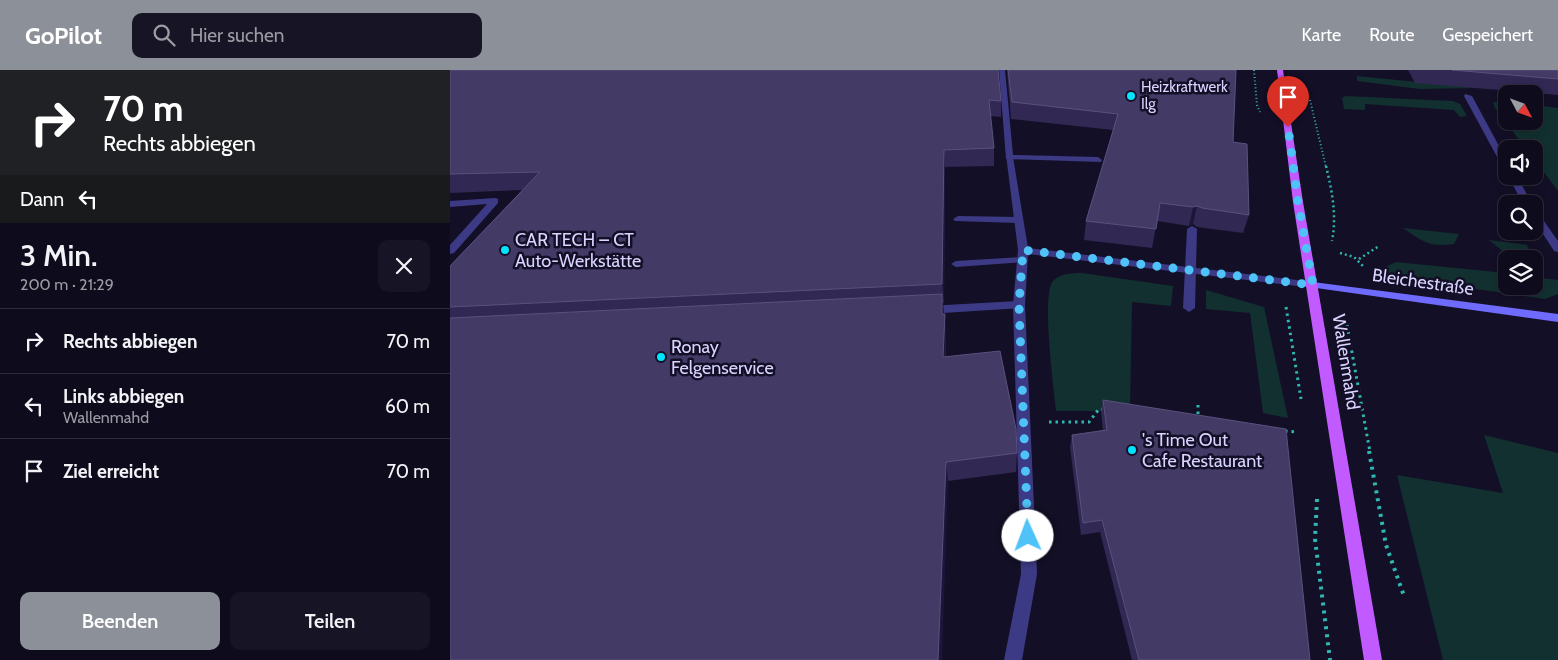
<!DOCTYPE html>
<html lang="de">
<head>
<meta charset="utf-8">
<style>
  body { margin:0; font-family:Cabin,sans-serif; background:#171425; color:#f1f3f6; height:100vh; display:flex; flex-direction:column; font-size:19px; white-space:nowrap }
  * { box-sizing:border-box; margin:0 }
  p { font-size:16px; color:#9b9ba3 }
  .icon { flex:none; width:28px; height:28px; fill:none; stroke:currentColor; stroke-width:2; stroke-linecap:round; stroke-linejoin:round }
  .map { position:relative; flex:1; overflow:hidden }
  .drawer { display:flex; flex-direction:column; background:#0e0b1c; width:450px }
  .drawer>* { flex:none }
  .hud { background:#202124; color:#fff; overflow:hidden }
  .needle { width:32px; rotate:131deg }
  .tools { position:absolute; left:1048px; top:15px; display:grid; gap:10px }
  .tools a { display:grid; place-items:center; width:45px; height:45px; border-radius:10px; background:#0e0b1c; box-shadow:0 2px 8px #0003,0 0 0 1px #2e2b3b; font-size:25px }
  .pin { position:absolute; display:grid; place-items:center; width:42px; height:42px; color:#fff; margin:-51px -21px; border-radius:50% 50% 50% 0; rotate:-45deg; box-shadow:0 0 5px #0007 }
  .pin .icon { rotate:45deg }
  .me { position:absolute; width:55px; margin:-28px; rotate:358deg; stroke-linejoin:round; filter:drop-shadow(0 0 4px #0008) }
  .turn { display:flex; align-items:center; gap:18px; height:105px; padding:0 20px; font-size:22px }
  .turn .icon { width:65px; height:65px; stroke-width:2.5 }
  .turn b { display:block; font-size:35px; line-height:42px }
  .then { display:flex; align-items:center; height:48px; padding:0 20px; background:#0003; gap:10px; font-size:19px }
  .round { display:grid; place-items:center; flex:none; width:52px; height:52px; border-radius:10px; background:#171425 }
  .head { display:flex; align-items:center; justify-content:space-between; height:85px; padding:0 20px }
  h1 { font-size:30px; font-weight:600; line-height:38px }
  .primary-button { display:flex; gap:10px; margin-top:auto; padding:10px 20px }
  .primary-button a { flex:1; height:58px; border-radius:10px; background:#8c9099; color:#fff; font-size:20px; font-weight:600; line-height:58px; text-align:center }
  .primary-button a+a { background:#171425; color:#f1f3f6 }
  ul { padding:0; list-style:none }
  li { display:flex; align-items:center; gap:15px; height:65px; padding:0 20px; border-top:1px solid #2e2b3b }
  li div { flex:1 }
  li b { display:block; font-size:19px }
  li em { font-style:normal }
  header { display:flex; align-items:center; gap:30px; box-sizing:border-box; height:70px; padding:0 25px; background:#8c9099; color:#fff }
  header strong { font-size:24px }
  nav { display:flex; gap:28px; margin-inline-start:auto; font-size:18px }
  .search { width:350px; height:45px; background:#171425; display:flex; align-items:center; gap:12px; box-sizing:border-box; padding:0 18px; border-radius:10px; color:#9b9ba3; font-size:19px }
  main { display:flex; flex:1; min-height:0 }
  .map>svg:first-child { display:block }
  .green { fill:#12302f }
  .lines { fill:none; stroke-linecap:round; stroke-linejoin:round }
  .path-far3 { stroke:#2fb8b0; stroke-width:2; stroke-dasharray:1 2.5; stroke-linecap:butt }
  .path-far2 { stroke:#2fb8b0; stroke-width:2.5; stroke-dasharray:2 3; stroke-linecap:butt }
  .path-far1 { stroke:#2fb8b0; stroke-width:3; stroke-dasharray:2.5 4; stroke-linecap:butt }
  .path { stroke:#2fb8b0; stroke-width:4; stroke-dasharray:3 5; stroke-linecap:butt }
  .service { fill:#3d3a85; fill-rule:evenodd }
  .minor { fill:#3d3a85; fill-rule:evenodd }
  .secondary { fill:#6f6bff; fill-rule:evenodd }
  .primary { fill:#c25bff; fill-rule:evenodd }
  .wall { fill:#312854 }
  .shaded-wall { fill:#1d163a }
  .building { fill:#433a66; stroke:#5a527e }
  .route { stroke:#4fc3f7; stroke-width:9; stroke-dasharray:0 16.2 }
  .poi-dot { fill:#00e5ff; stroke:#130f26; stroke-width:2 }
  .labels { text-anchor:middle; stroke-width:5; stroke-linejoin:round; paint-order:stroke }
  .far-poi-label { font-size:15px; fill:#d9d4ff; stroke:#130f26; text-anchor:start }
  .poi-label { font-size:18px; fill:#d9d4ff; stroke:#130f26; text-anchor:start }
  .street-label { font-size:18px; fill:#d9d4ff; stroke:#130f26 }
</style>
</head>
<body>
<header>
<strong>GoPilot</strong>
<div class="search"><svg class="icon" aria-label="search" viewBox="0 0 24 24"><circle cx="10" cy="10" r="6"/><path d="M15 15l6 6"/></svg>Hier suchen</div>
<nav><a>Karte</a><a>Route</a><a>Gespeichert</a></nav>
</header>
<main>
<section class="drawer">
<div class="hud">
<div class="turn"><svg class="icon" aria-label="right" viewBox="0 0 24 24"><path d="M7 20v-9h11M14 6l5 5-5 5"/></svg><div><b>70 m</b>Rechts abbiegen</div></div>
<div class="then">Dann<svg class="icon" aria-label="left" viewBox="0 0 24 24"><path d="M17 20v-9H6M10 6l-5 5 5 5"/></svg></div>
</div>
<div class="head"><div><h1>3 Min.</h1><p>200 m · 21:29</p></div><a class="round"><svg class="icon" aria-label="close" viewBox="0 0 24 24"><path d="M6 6l12 12M18 6L6 18"/></svg></a></div>
<ul>
<li><svg class="icon" aria-label="right" viewBox="0 0 24 24"><path d="M7 20v-9h11M14 6l5 5-5 5"/></svg><div><b>Rechts abbiegen</b></div><em>70 m</em></li>
<li><svg class="icon" aria-label="left" viewBox="0 0 24 24"><path d="M17 20v-9H6M10 6l-5 5 5 5"/></svg><div><b>Links abbiegen</b><p>Wallenmahd</p></div><em>60 m</em></li>
<li><svg class="icon" aria-label="arrive" viewBox="0 0 24 24"><path d="M6 21V4h12l-3 4 3 4H6"/></svg><div><b>Ziel erreicht</b></div><em>70 m</em></li>
</ul>
<div class="primary-button"><a>Beenden</a><a>Teilen</a></div>
</section>
<div class="map">
<svg width="1108" height="590" viewBox="0 0 1108 590">
  <rect width="100%" height="100%" fill="#130f26"/>
  <path class="green" d="M907,6L1027,18L970,19L907,11Z
    M895,26L1003,31L1010,34L1017,46L1010,47L1004,40L915,34V40L894,39L892,28Z
    M1043,32L1056,33V51H1084V35L1108,38V121L1084,89V79H1076L1045,38Z
    M953,158L1009,164L1004,174C981,178 971,171 953,158Z
    M1039,170L1077,175L1082,186L1054,182Z
    M946,192L1056,203V216H1084V207L1108,210V224L1095,229L944,207L933,198Z
    M632,203L723,216L721,236L682,232L680,341H606C604,320 591,224 603,211C611,203 622,203 632,203Z
    M756,220L814,237L838,348L813,343L800,243L756,239Z
    M1034,365L1108,383V590H993L947,405L1053,423Z"/>
  <g class="lines">
    <path class="path-far3" d="M804,0L807,35L810,42
      M860,30L876,97"/>
    <path class="path-far2" d="M876,96C882,121 887,145 882,171
      M890,183L904,187L914,197
      M909,189L929,176"/>
    <path class="path-far1" d="M836,237L851,329
      M897,255L920,382
      M748,335V347
      M599,352H639L649,339L655,340
      M835,361L846,362"/>
    <path class="path" d="M919,381L936,475L954,526
      M867,429L865,469L880,590"/>
    <path class="service" d="M549,0H555L563,85L648,87L652,90L651,92L556,89Z
      M1015,24L1022,26L1056,89V98L1052,96L1014,26Z
      M1058,106H1067L1082,134H1073Z
      M45,128L48,129V133L4,183L0,184V175L37,134L0,137V131Z
      M1084,140L1087,141L1108,171V182L1104,181L1084,150Z
      M508,146L568,147L573,150L568,153L505,151L503,149Z
      M742,156L747,159L745,238L739,242L733,238L737,159Z
      M572,187L576,188L577,190L576,192L506,197L501,194L506,191Z
      M569,231L575,235L573,238L477,244L471,240L477,236Z"/>
    <path class="minor" d="M556,85L563,87L578,178L863,212L868,215L863,218L578,184L575,235L587,504L572,590H554L571,504L563,235L568,180Z"/>
    <path class="secondary" d="M863,212L1108,244V252L859,217L858,215Z"/>
    <path class="primary" d="M827,0H833L853,132L932,590H914L843,132Z"/>
  </g>
  <path class="wall" d="M0,0H548L551,31V47L540,46L544,78V96L495,97L494,233H493L496,263V287L567,383L566,402L498,411L0,590V196L72,120L0,123Z
    M557,0H786L783,72L799,145L793,163L747,157L743,154L739,156L707,151L702,178L634,170L636,151L663,60L561,49Z
    M958,0H1108V25L965,13Z
    M653,330L860,590H682L650,462L631,465L620,377L622,365L653,360L651,342Z"/>
  <path class="shaded-wall" d="M494,80L495,97L494,233L492,214Z
    M747,136L743,154L739,156L743,137Z
    M492,224L494,244H492Z
    M495,244L496,263L495,306L493,287Z
    M496,392L498,411L492,590H488Z"/>
  <path class="building" d="M0,0H548L551,31L539,30L544,78L494,80L492,214L0,237V196L90,102L0,104Z
    M558,0H786L783,72L797,74L799,145L752,138L747,136L743,137L710,133L706,159L636,151L668,44L562,32Z
    M1002,0H1108V9Z
    M492,224V244H495L493,287L550,281L566,359L567,383L496,392L488,590H0V248Z
    M653,330L836,359L860,590H689L652,450L633,453L622,365L657,360Z"/>
  <g class="lines">
    <path class="route" d="M578,466L569,235L573,180L863,215L848,132L838,57"/>
  </g>
  <g class="poi-dot">
    <circle cx="681" cy="26" r="5"/>
    <circle cx="55" cy="180" r="5"/>
    <circle cx="211" cy="287" r="5"/>
    <circle cx="682" cy="380" r="5"/>
  </g>
  <g class="labels">
    <g class="far-poi-label">
      <text x="691" y="22">Heizkraftwerk<tspan x="691" dy="17">Ilg</tspan></text>
    </g>
    <g class="poi-label">
      <text x="65" y="176">CAR TECH – CT<tspan x="65" dy="21">Auto-Werkstätte</tspan></text>
      <text x="221" y="283">Ronay<tspan x="221" dy="21">Felgenservice</tspan></text>
      <text x="692" y="376">'s Time Out<tspan x="692" dy="21">Cafe Restaurant</tspan></text>
    </g>
    <g class="street-label">
      <text transform="translate(973 212) rotate(8)" y="6">Bleichestraße</text>
      <text transform="translate(896 292) rotate(81)" y="6">Wallenmahd</text>
    </g>
  </g>
</svg>
<div class="tools">
<a><svg class="needle" viewBox="-14 -14 28 28"><path d="M0-13l5 13h-10z" fill="#e53935"/><path d="M0 13l5-13h-10z" fill="#9b9ba3"/></svg></a>
<a><svg class="icon" aria-label="sound" viewBox="0 0 24 24"><path d="M4 9h4l5-4v14l-5-4H4zM17 9q2 3 0 6"/></svg></a>
<a><svg class="icon" aria-label="search" viewBox="0 0 24 24"><circle cx="10" cy="10" r="6"/><path d="M15 15l6 6"/></svg></a>
<a><svg class="icon" aria-label="layers" viewBox="0 0 24 24"><path d="M12 4l9 5-9 5-9-5zM3 14l9 5 9-5"/></svg></a>
</div>
<div class="pin" style="left:838px;top:57px;background:#d93025"><svg class="icon" aria-label="arrive" viewBox="0 0 24 24"><path d="M6 21V4h12l-3 4 3 4H6"/></svg></div>
<svg class="me" style="left:578px;top:466px" viewBox="-20 -20 40 40"><circle r="19" fill="#fff"/><path d="M0-13L10 11 0 6-10 11z" fill="#4fc3f7"/></svg>
</div>
</main>
</body>
</html>
